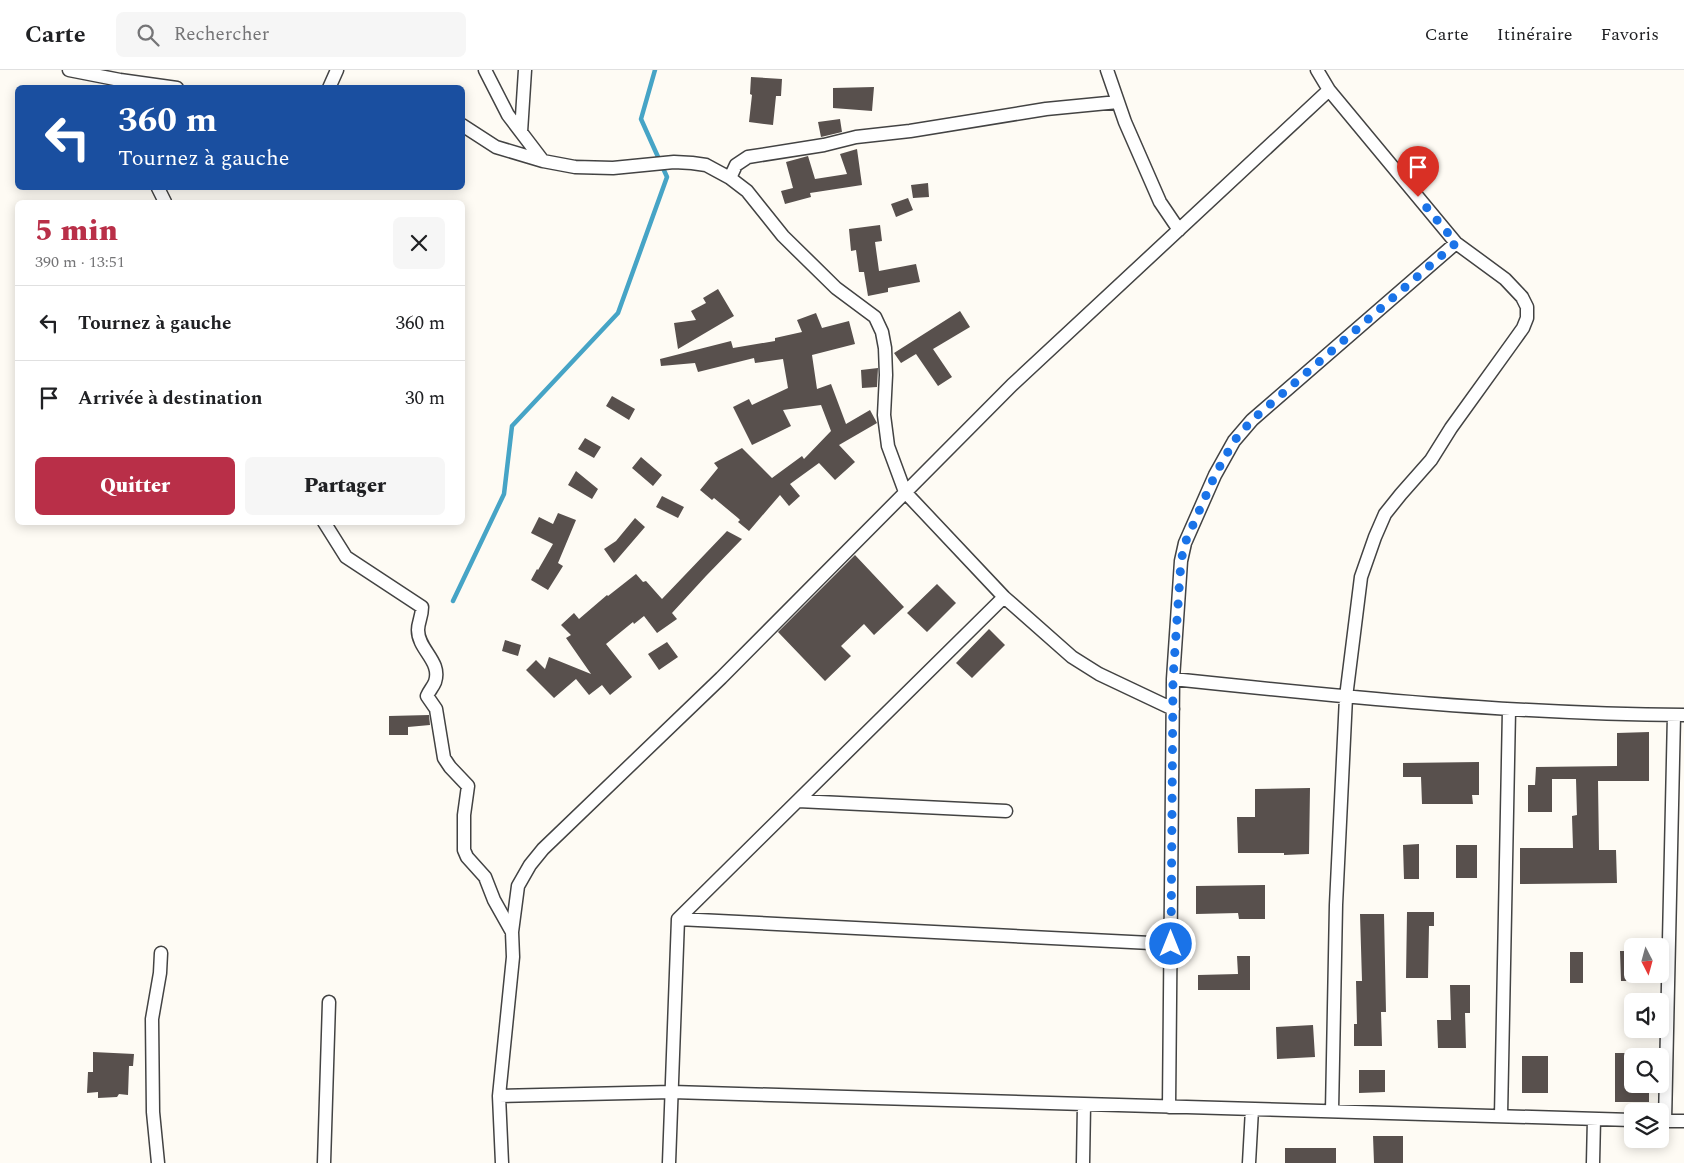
<!DOCTYPE html>
<html lang="fr">
<head>
<meta charset="utf-8">
<style>
  body { margin:0; font-family:Spectral,serif; background:#f6f6f6; color:#202124; height:100vh; display:flex; flex-direction:column; font-size:19px; white-space:nowrap }
  * { box-sizing:border-box; margin:0 }
  p { font-size:16px; color:#757577 }
  .icon { flex:none; width:28px; height:28px; fill:none; stroke:currentColor; stroke-width:2; stroke-linecap:round; stroke-linejoin:round }
  .map { position:relative; flex:1; overflow:hidden }
  .drawer { position:absolute; left:15px; top:130px; width:450px; height:325px; display:flex; flex-direction:column; background:#fff; border-radius:8px; box-shadow:0 2px 12px #0003 }
  .drawer>* { flex:none }
  .top-card { position:absolute; left:15px; top:15px; width:450px; height:105px; border-radius:8px; box-shadow:0 2px 12px #0003; background:#1a4fa0; color:#fff; overflow:hidden }
  .needle { width:32px; rotate:174deg }
  .buttons { position:absolute; left:1624px; top:868px; display:grid; gap:10px }
  .buttons a { display:grid; place-items:center; width:45px; height:45px; border-radius:8px; background:#fff; box-shadow:0 2px 12px #0003; font-size:25px }
  .pin { position:absolute; display:grid; place-items:center; width:42px; height:42px; color:#fff; margin:-51px -21px; border-radius:50% 50% 50% 0; rotate:-45deg; box-shadow:0 0 5px #0007 }
  .pin .icon { rotate:45deg }
  .me { position:absolute; width:55px; margin:-28px; rotate:0deg; stroke-linejoin:round; filter:drop-shadow(0 0 4px #0008) }
  .turn { display:flex; align-items:center; gap:18px; height:105px; padding:0 20px; font-size:22px }
  .turn .icon { width:65px; height:65px; stroke-width:2.5 }
  .turn b { display:block; font-size:35px; line-height:42px }
  .round { display:grid; place-items:center; flex:none; width:52px; height:52px; border-radius:8px; background:#f6f6f6 }
  .overview { display:flex; align-items:center; justify-content:space-between; height:85px; padding:0 20px }
  h1 { font-size:30px; font-weight:800; line-height:38px; color:#b92f48 }
  .action { display:flex; gap:10px; margin-top:auto; padding:10px 20px }
  .action a { flex:1; height:58px; border-radius:8px; background:#b92f48; color:#fff; font-size:20px; font-weight:800; line-height:58px; text-align:center }
  .action a+a { background:#f6f6f6; color:#202124 }
  ul { padding:0; list-style:none }
  li { display:flex; align-items:center; gap:15px; height:75px; padding:0 20px; border-top:1px solid #e0e0e0 }
  li div { flex:1 }
  li b { display:block; font-size:19px }
  li em { font-style:normal }
  header { display:flex; align-items:center; gap:30px; box-sizing:border-box; height:70px; padding:0 25px; background:#fff; border-bottom:1px solid #e0e0e0 }
  header strong { font-size:24px }
  nav { display:flex; gap:28px; margin-inline-start:auto; font-size:18px }
  .search { width:350px; height:45px; background:#f6f6f6; display:flex; align-items:center; gap:12px; box-sizing:border-box; padding:0 18px; border-radius:8px; color:#757577; font-size:19px }
  .map>svg:first-child { display:block }
  .lines { fill:none; stroke-linecap:round; stroke-linejoin:round }
  .stream { stroke:#46a4c6; stroke-width:4.5 }
  .building { fill:#58504d }
  .street-casing { stroke:#434343; stroke-width:15 }
  .street { stroke:#fff; stroke-width:12 }
  .route { stroke:#1a73e8; stroke-width:9; stroke-dasharray:0 16.2 }
</style>
</head>
<body>
<header>
<strong>Carte</strong>
<div class="search"><svg class="icon" aria-label="search" viewBox="0 0 24 24"><circle cx="10" cy="10" r="6"/><path d="M15 15l6 6"/></svg>Rechercher</div>
<nav><a>Carte</a><a>Itinéraire</a><a>Favoris</a></nav>
</header>
<div class="map">
<svg width="1684" height="1093" viewBox="0 0 1684 1093">
  <rect width="100%" height="100%" fill="#fefbf4"/>
  <g class="lines">
    <path class="stream" d="M453,531L504,424L512,356L618,243L667,107L641,49L655,0"/>
  </g>
  <path class="building" d="M751,7L782,9L781,26H776L773,55L749,52L752,25L750,24Z
    M874,17L872,41L833,38V18Z
    M840,49L842,62L821,67L818,52Z
    M857,79L862,115L810,123L811,127L785,134L781,121L793,118L786,92L808,86L815,109L847,104L840,84Z
    M928,113L929,127L913,128L911,115Z
    M908,128L913,140L896,147L891,134Z
    M880,155L882,171L875,172L879,201L916,194L920,212L888,218V222L868,226L864,202H859L856,180L851,181L849,159Z
    M718,219L734,246L678,279L674,253L696,250L691,241L706,233L703,228Z
    M960,241L970,257L933,279L952,307L938,316L916,284L901,293L894,283Z
    M816,243L822,258L849,251L855,274L812,285L817,319L831,314L846,354L870,340L877,353L839,375L855,392L835,410L819,393L790,414L800,426L789,436L780,425L749,461L738,452L740,450L738,448L714,428L712,430L700,420L718,398L714,393L742,378L772,408L802,386L804,389L831,361L821,335L783,340L791,356L752,375L733,337L749,329L752,335L788,318L783,289L755,293L754,288L698,302L695,293L661,296L660,289L731,271L733,278L775,271V268L802,262L797,250Z
    M878,298L877,317L862,318L861,300Z
    M612,326L635,339L629,350L606,336Z
    M585,368L601,377L594,388L578,379Z
    M641,387L662,405L653,416L632,398Z
    M576,401L598,419L592,429L568,415Z
    M662,426L684,437L678,448L656,437Z
    M558,443L576,450L558,493L563,496L548,520L531,510L537,499L538,500L553,474L531,463L539,447L553,454Z
    M635,448L645,457L614,493L604,479L616,471Z
    M727,461L742,469L706,506L672,543L677,549L657,563L644,546L634,554L633,552L606,574L632,607L610,625L602,615L589,625L576,609L554,628L526,600L536,590L545,599L549,587L591,604L566,568L571,565L561,555L574,543L579,549L607,525L608,526L636,504L643,512L646,511L662,529Z
    M855,485L904,537L874,565L864,554L841,576L851,586L825,611L778,562Z
    M937,514L956,533L927,562L907,543Z
    M989,559L1005,575L972,608L956,593Z
    M505,570L521,575L518,586L502,581Z
    M667,572L678,587L659,600L648,584Z
    M429,645L430,655L408,657V665H389V646Z
    M1649,662V711H1598L1599,780H1616L1617,813L1520,814V778H1573L1572,746L1577,745L1576,709H1552V742H1528V715H1535L1536,697L1617,696V663Z
    M1479,692V725H1472L1473,734H1422L1421,707H1403V693Z
    M1310,718L1309,784L1284,785V783H1238L1237,747H1255V719Z
    M1419,774V809H1404L1403,775Z
    M1456,775H1477V808H1456Z
    M1265,815V849H1239L1238,843L1196,844V816Z
    M1407,842H1434V856H1429L1428,908H1406Z
    M1360,844H1384L1386,942H1381L1382,976H1354V954H1357L1356,911H1362Z
    M1620,881H1632V911H1621Z
    M1570,882H1583V913H1570Z
    M1237,886H1250V920H1198V905L1238,904Z
    M1450,915H1470V943H1465L1466,978H1438L1437,950H1451Z
    M1313,955L1315,987L1277,989L1276,957Z
    M93,982L134,984L133,996H129L128,1025L119,1024L117,1027L98,1028V1022L87,1023L88,1002H93Z
    M1615,983H1632V1014H1649V1032H1615Z
    M1522,986H1548V1023H1522Z
    M1359,1000H1385V1022L1359,1023Z
    M1373,1066H1403V1093H1374Z
    M1285,1078H1336V1093H1285Z"/>
  <g class="lines">
    <g class="street-casing">
      <path id="street" d="M69,0L120,10L177,18
        M485,0L508,45L543,91
        M1107,0L1125,52L1160,132L1179,160
        M1317,0L1329,20L1456,173L1505,209L1522,227L1527,237V248L1523,258L1513,272L1451,358L1431,390L1401,424L1385,444L1375,467L1361,507L1346,627L1336,835L1332,1041
        M329,18L337,0
        M462,55L496,77L543,91L575,97L613,98L674,92L692,93L706,95L730,108L747,121L783,166L836,218L875,247L882,262L885,278L886,305L884,345L888,376L905,422L1004,527L1072,587L1099,604L1173,639
        M521,62L525,0
        M730,108L736,95L748,87L824,75L856,67L910,61L1046,39L1118,32
        M158,118L165,132
        M324,452L346,487L422,537C422,547 418,552 418,560C418,580 442,591 435,612C433,617 429,621 427,626L436,639L444,688L450,697L468,716L464,745V780L467,787L485,807L494,830L512,862
        M1173,609C1343,627 1513,644 1684,645
        M798,731L1006,741
        M678,849L1171,874
        M499,1026L672,1022L1632,1050
        M1169,1037L1173,609L1181,491L1185,473L1215,405L1234,371L1252,350L1456,173
        M1501,1046L1509,640
        M1660,1051H1684
        M1665,1051L1674,645
        M158,1093L153,1042L152,949L160,903L161,883
        M324,1093L329,932
        M502,1093L499,1026L513,887L512,862L518,816L530,795L543,779L721,608L1012,315L1329,20
        M669,1093L678,849L1004,527
        M1083,1093L1084,1035
        M1249,1093L1252,1039
        M1593,1093L1594,1049"/>
    </g>
    <use href="#street" class="street"/>
  </g>
  <g class="lines">
    <path class="route" d="M1171,874L1173,609L1181,491L1185,473L1215,405L1234,371L1252,350L1456,173L1418,127"/>
  </g>
</svg>
<div class="buttons">
<a><svg class="needle" viewBox="-14 -14 28 28"><path d="M0-13l5 13h-10z" fill="#e53935"/><path d="M0 13l5-13h-10z" fill="#757577"/></svg></a>
<a><svg class="icon" aria-label="sound" viewBox="0 0 24 24"><path d="M4 9h4l5-4v14l-5-4H4zM17 9q2 3 0 6"/></svg></a>
<a><svg class="icon" aria-label="search" viewBox="0 0 24 24"><circle cx="10" cy="10" r="6"/><path d="M15 15l6 6"/></svg></a>
<a><svg class="icon" aria-label="layers" viewBox="0 0 24 24"><path d="M12 4l9 5-9 5-9-5zM3 14l9 5 9-5"/></svg></a>
</div>
<div class="pin" style="left:1418px;top:127px;background:#d93025"><svg class="icon" aria-label="arrive" viewBox="0 0 24 24"><path d="M6 21V4h12l-3 4 3 4H6"/></svg></div>
<svg class="me" style="left:1171px;top:874px" viewBox="-20 -20 40 40"><circle r="17" fill="#1a73e8" stroke="#fff" stroke-width="3"/><path d="M0-11L8 9 0 5-8 9z" fill="#fff"/></svg>
<div class="top-card">
<div class="turn"><svg class="icon" aria-label="left" viewBox="0 0 24 24"><path d="M17 20v-9H6M10 6l-5 5 5 5"/></svg><div><b>360 m</b>Tournez à gauche</div></div>
</div>
<section class="drawer">
<div class="overview"><div><h1>5 min</h1><p>390 m · 13:51</p></div><a class="round"><svg class="icon" aria-label="close" viewBox="0 0 24 24"><path d="M6 6l12 12M18 6L6 18"/></svg></a></div>
<ul>
<li><svg class="icon" aria-label="left" viewBox="0 0 24 24"><path d="M17 20v-9H6M10 6l-5 5 5 5"/></svg><div><b>Tournez à gauche</b></div><em>360 m</em></li>
<li><svg class="icon" aria-label="arrive" viewBox="0 0 24 24"><path d="M6 21V4h12l-3 4 3 4H6"/></svg><div><b>Arrivée à destination</b></div><em>30 m</em></li>
</ul>
<div class="action"><a>Quitter</a><a>Partager</a></div>
</section>
</div>
</body>
</html>
